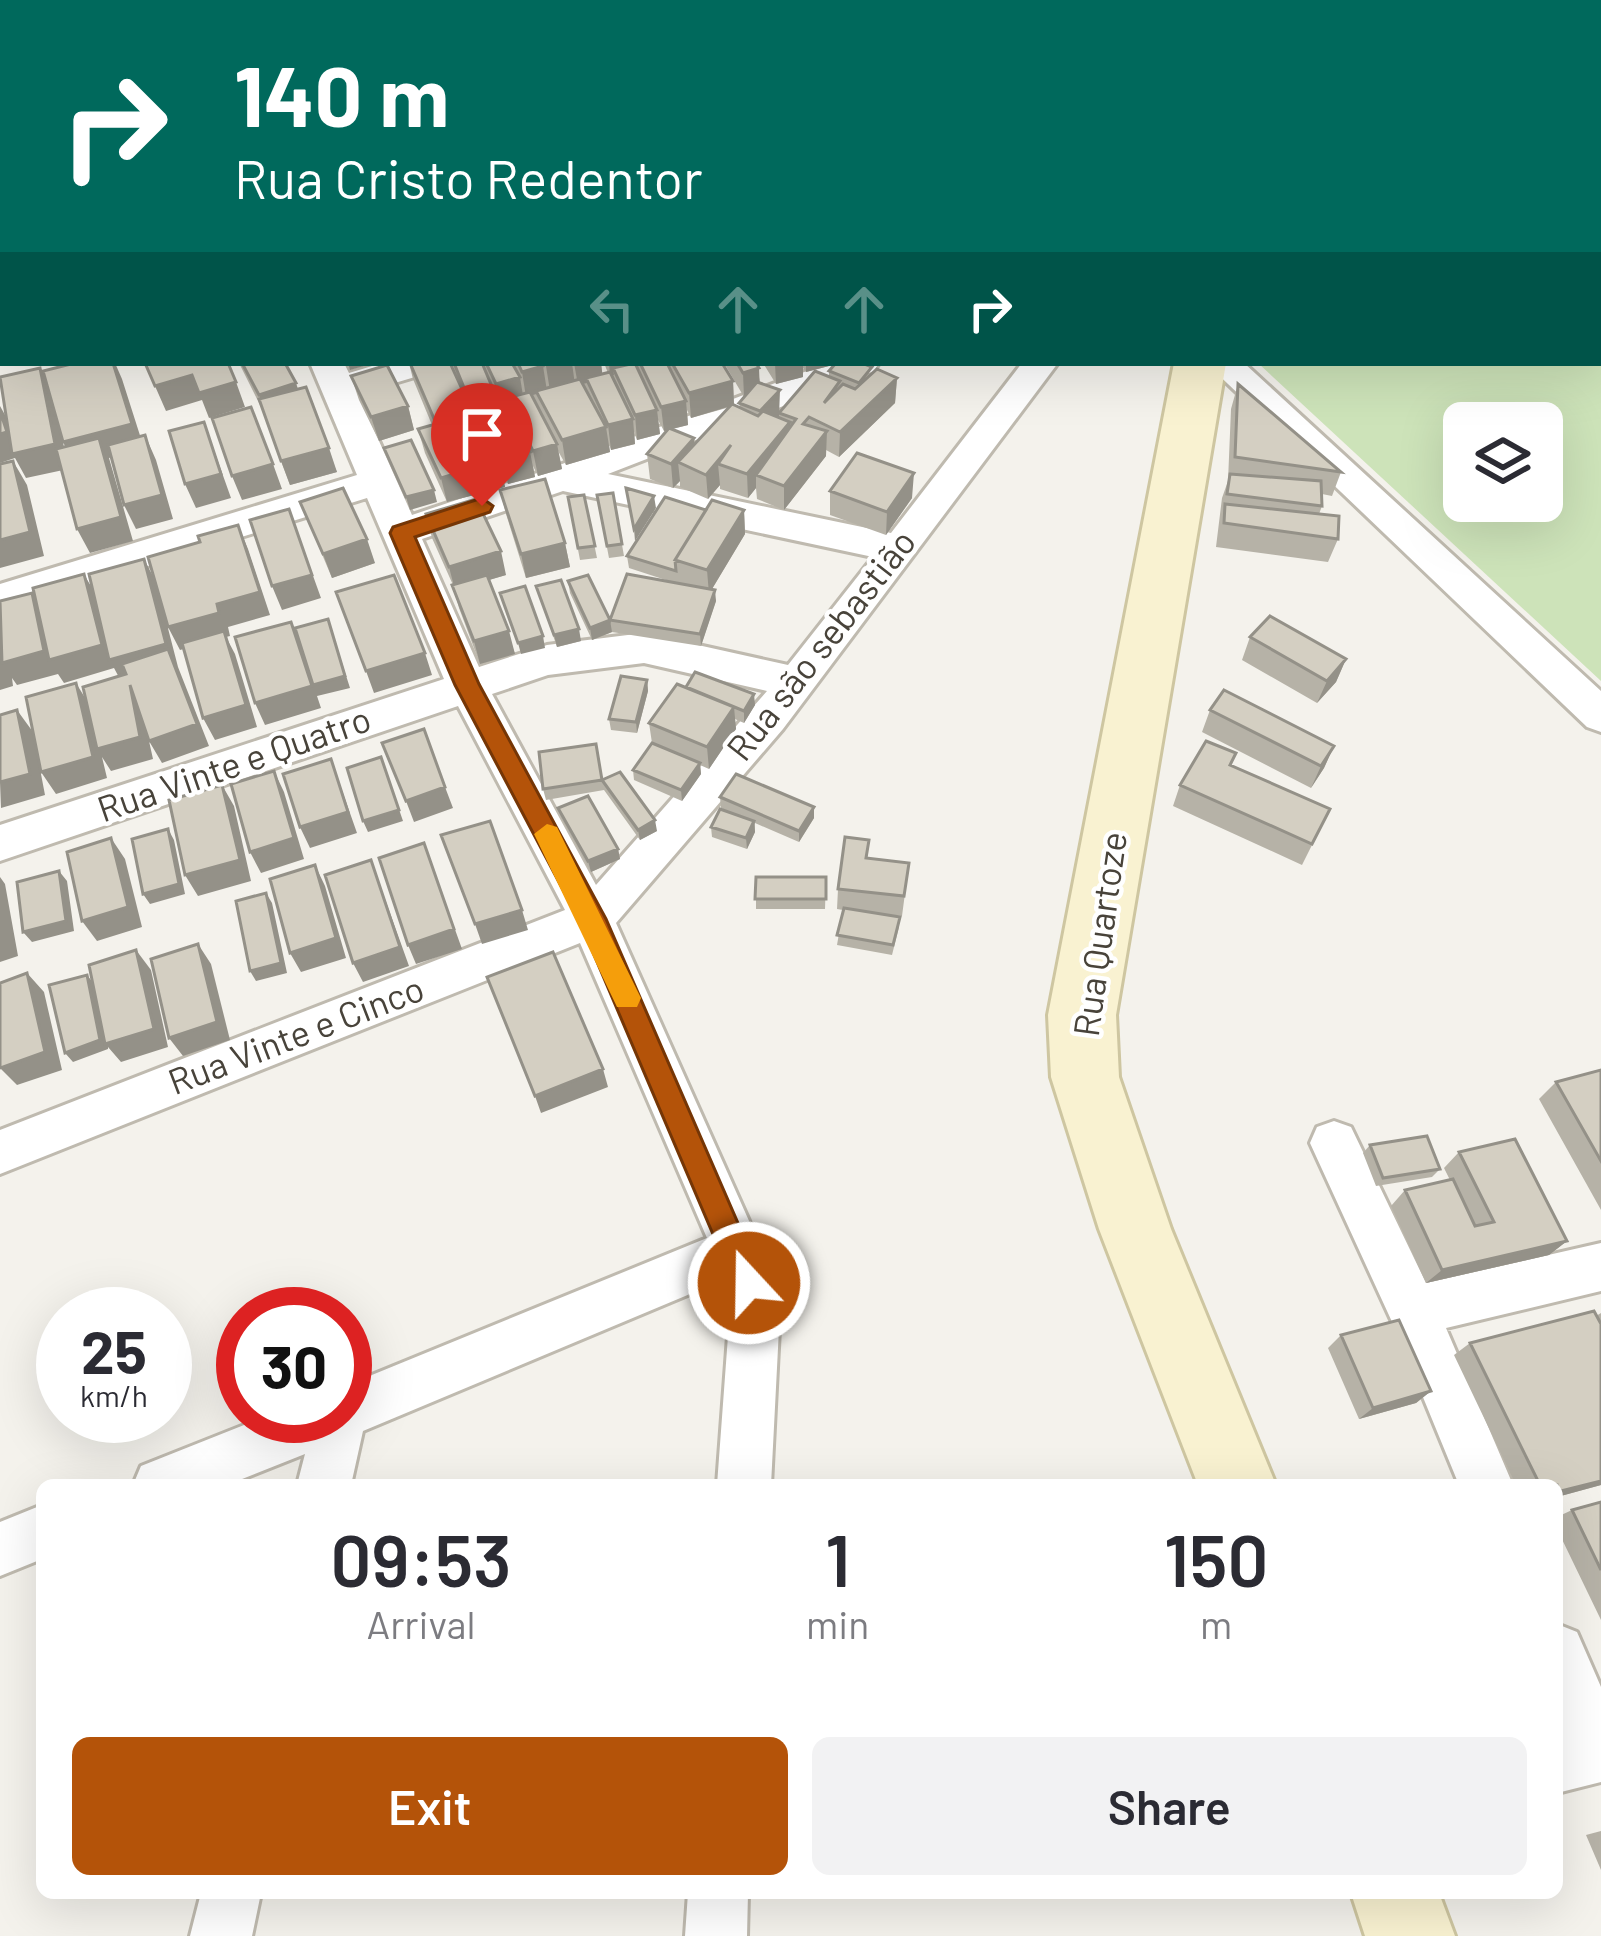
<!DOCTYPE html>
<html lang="en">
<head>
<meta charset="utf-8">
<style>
  body { margin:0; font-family:Barlow,sans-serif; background:#f2f2f3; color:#2b2b33; height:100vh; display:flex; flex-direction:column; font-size:45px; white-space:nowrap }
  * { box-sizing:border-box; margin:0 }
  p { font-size:39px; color:#7c7c81 }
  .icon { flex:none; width:66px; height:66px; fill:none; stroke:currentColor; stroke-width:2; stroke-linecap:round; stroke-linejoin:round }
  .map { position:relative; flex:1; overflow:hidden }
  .panel { position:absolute; left:36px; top:1479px; width:1527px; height:420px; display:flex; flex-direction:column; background:#fff; border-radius:18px; box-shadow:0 12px 48px #0002 }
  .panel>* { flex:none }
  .banner { position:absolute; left:0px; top:0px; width:1602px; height:366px; box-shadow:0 12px 48px #0002; background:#00695c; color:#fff; overflow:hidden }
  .fabs { position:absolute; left:1443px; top:402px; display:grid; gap:24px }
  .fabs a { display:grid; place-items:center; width:120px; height:120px; border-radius:18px; background:#fff; box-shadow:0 12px 48px #0002; font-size:60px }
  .speed { position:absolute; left:36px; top:1287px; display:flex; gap:24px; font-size:60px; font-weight:700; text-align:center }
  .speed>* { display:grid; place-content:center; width:156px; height:156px; border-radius:50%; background:#fff; box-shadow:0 12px 48px #0002; line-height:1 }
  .speed small { font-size:30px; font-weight:400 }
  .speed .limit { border:18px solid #d22; background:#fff; color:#111 }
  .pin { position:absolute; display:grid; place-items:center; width:102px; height:102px; color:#fff; margin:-123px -51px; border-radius:50% 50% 50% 0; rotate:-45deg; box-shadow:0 0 12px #0007 }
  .pin .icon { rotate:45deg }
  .me { position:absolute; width:132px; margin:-66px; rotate:339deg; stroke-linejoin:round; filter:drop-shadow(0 0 9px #0008) }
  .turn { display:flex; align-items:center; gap:42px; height:252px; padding:0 36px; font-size:54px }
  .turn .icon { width:156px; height:156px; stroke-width:2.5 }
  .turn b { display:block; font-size:84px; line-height:102px }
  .lanes { display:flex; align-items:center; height:114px; padding:0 36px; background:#0003; justify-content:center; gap:60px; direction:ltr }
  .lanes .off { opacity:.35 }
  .eta { display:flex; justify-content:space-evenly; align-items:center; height:204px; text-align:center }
  .eta b { font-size:72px; font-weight:600; line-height:84px }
  .primary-button { display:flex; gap:24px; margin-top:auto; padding:24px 36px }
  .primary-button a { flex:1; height:138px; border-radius:18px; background:#b45309; color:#fff; font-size:48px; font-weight:600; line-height:138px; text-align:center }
  .primary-button a+a { background:#f2f2f3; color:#2b2b33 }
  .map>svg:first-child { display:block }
  .green { fill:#cde3b9; fill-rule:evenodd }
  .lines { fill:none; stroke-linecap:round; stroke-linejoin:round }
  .street-casing { stroke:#bfbaaf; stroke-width:6 }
  .secondary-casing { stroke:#cec6a1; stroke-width:6 }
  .street { fill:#fff; fill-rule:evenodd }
  .secondary { fill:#f9f2d1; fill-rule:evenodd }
  .wall { fill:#b6b2a7; fill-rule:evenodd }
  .shaded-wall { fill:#949188 }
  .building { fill:#d4cfc2; stroke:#949188; stroke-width:3 }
  .route { fill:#b45309; stroke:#753606; stroke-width:3 }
  .slow { fill:#f59e0b }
  .labels { text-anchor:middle; stroke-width:9; stroke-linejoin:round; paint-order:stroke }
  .street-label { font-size:36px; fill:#48433a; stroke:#fff }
</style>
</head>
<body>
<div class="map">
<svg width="1601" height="1936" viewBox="0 0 1601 1936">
  <rect width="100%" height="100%" fill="#f4f2ec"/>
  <path class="green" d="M1077,0H1576L1585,3H1079Z
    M1599,8H1601V681L1258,363H1599ZM1464,423H1542V501H1464Z"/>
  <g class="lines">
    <g class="street-casing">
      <path id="street" d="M152,0H180L181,3H153Z
        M3,57V75L0,76V58Z
        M310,363H344L349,373L382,363H440L435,371L358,394L412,515L549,469L828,363H879L874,371L608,474L891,533L1022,363H1058L783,729L616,923L762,1250L780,1309L771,1485H717L730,1309L721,1281L363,1431L351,1485H297L305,1454L227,1485H133L141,1466L267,1416H345V1386L707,1238L580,943L0,1174V1130L565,910L458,706L0,861V825L444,679L367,498L0,612V584L357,475ZM563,491L873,557L788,665L644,633L547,645L479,667L422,539ZM644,663L767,691L596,885L492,694L548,675Z
        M1206,363H1244L1601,691V732L1587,727Z
        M1334,1121L1351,1127L1426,1283L1601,1243V1291L1446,1328L1513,1485H1459L1393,1324L1310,1143L1317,1127Z
        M42,1505V1559L0,1576V1522Z
        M1557,1624L1577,1632L1601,1687V1782L1557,1793V1735L1563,1733L1557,1720Z
        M201,1893H261L252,1936H190Z
        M688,1893H748L747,1936H685Z"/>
    </g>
    <g class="secondary-casing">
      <path id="secondary" d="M954,0H996L998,3H956Z
        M1174,363H1226L1116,1015L1119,1077L1171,1229L1276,1485H1198L1099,1229L1051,1077L1048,1015Z
        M1351,1893H1439L1455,1936H1365Z"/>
    </g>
    <use href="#street" class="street"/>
    <use href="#secondary" class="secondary"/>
  </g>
  <path class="wall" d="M726,0H758L759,3H728Z
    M239,363H285L337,472L290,485L261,407Z
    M409,363H450L455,373L452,363H601L602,374L608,373L604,363H722L733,381L734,405L740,408L739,403L744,397L724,363H756L760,382L780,411L829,377V371L872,373L897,378L895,403L839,457L826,450V456L784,510L757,499L756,488L748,498L720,489V485L708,499L680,487V481L673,488L650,479L647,454L667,430L664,431L658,420L660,434L637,440L634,432L635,444L611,450L609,444L610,452L566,465L558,451L562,469L538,476L533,466L535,477L508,484L502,473L505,487L480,494L455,442L468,470L474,495L447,502L425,453L418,429L432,425L413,379ZM730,407L695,444L694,438L672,429L688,425L687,410L691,418Z
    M763,363H829V366L806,372L803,368V377L776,384Z
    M351,376L408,406L414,430L379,441L359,400Z
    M1238,384L1341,472L1332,496L1322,494V506L1319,514L1338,539L1328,562L1216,547L1222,498L1228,481L1231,409Z
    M500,490L565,543L570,567L526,578L506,514Z
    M830,491L912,498L886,535L830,515Z
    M613,493L624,556L609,558L597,495Z
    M584,495L597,558L580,560L568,497Z
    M300,502L375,563L332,578Z
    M706,510H744L745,534L712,589L716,601L701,646L612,632L592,640L570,593L568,581L610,620L675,583L629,568L627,556Z
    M426,514L506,575L489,580L515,654L480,664L459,608L453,585L432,538Z
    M536,586L581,641L557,647Z
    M1250,637L1346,659L1336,682L1317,703L1242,660Z
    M647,680L648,691L637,733L611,730L609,719Z
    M686,687L755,705L744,723L735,719L736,729L709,769L700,765L701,774L682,801L634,780L633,770L652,743L649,723Z
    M1210,710L1334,746L1324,768L1311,788L1202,732Z
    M1236,753L1231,765L1330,809L1302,865L1173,806L1180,785Z
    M602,780L657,831L640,840L604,790L546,800L543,789Z
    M720,797L814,807V818L799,842L755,823V832L747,849L712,837L711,827L738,816L721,808Z
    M558,808L618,849L620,859L591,872L561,818Z
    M869,840L867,858L909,863L902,916L888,915L899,927L892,955L837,945L843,910L837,909L838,889Z
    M756,877H826L825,909H756Z
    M1601,1070V1210L1539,1099L1556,1082Z
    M1370,1145L1440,1169L1432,1177L1376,1186L1363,1153Z
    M1459,1152L1567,1241L1549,1255L1426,1283L1391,1206L1405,1190L1450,1180L1444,1168Z
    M1601,1313V1485L1557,1497V1485H1516L1454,1355L1470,1343L1596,1316Z
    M1341,1335L1431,1391L1416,1403L1359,1419L1328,1348Z
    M1601,1502V1620L1557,1529V1517L1572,1510Z
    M1601,1831V1870L1586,1835Z"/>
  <path class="shaded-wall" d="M105,0H140L141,3H93Z
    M293,0H315L316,3H294Z
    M339,0H387L366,3H340Z
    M763,0H788L763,3Z
    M3,22V50L0,51V23Z
    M115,363L122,379L144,448L109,458L133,541L90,553L77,529L75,467L63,442L68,469L26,478L15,458L0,463V406L9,422L40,368L53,393Z
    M348,363H374L350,370Z
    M557,363H572L575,385L550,391L546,366Z
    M574,363H601L603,379L586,378L587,383L578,385Z
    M609,363H638V364L613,368L614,375L610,376Z
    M775,363H803V377L776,384Z
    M806,363H829V366L806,372Z
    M543,366L547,391L526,397L522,372Z
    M759,368L760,393L744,397L743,373Z
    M192,375L236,382L245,407L209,418L202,400L166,411L155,386Z
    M520,377L524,402L507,398L508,407L501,409L496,384Z
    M897,378L895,403L839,457L840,432Z
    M733,381L734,405L691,418L689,393Z
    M296,383L304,407L268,420L259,395Z
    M493,389L498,413L477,407L479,418L451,421L456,442L441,446L435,421L471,412L467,395Z
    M780,390L779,416L761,436L760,411Z
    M686,401L688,425L664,431L661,407Z
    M408,406L414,430L379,441L371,417Z
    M657,410L660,434L637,440L635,415Z
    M633,419L635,444L611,450L608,425Z
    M204,422L231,498L196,508L185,484Z
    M790,422L791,446L756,475V488L748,498L747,474Z
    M606,427L610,452L566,465L562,440Z
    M827,431L826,456L784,510V486Z
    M145,435L156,460L173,519L136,529L124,505Z
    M694,438L696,462H678L680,481L673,488L671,464Z
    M557,444L562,469L538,476L533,451Z
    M731,445L718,464L720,485L708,499L706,475Z
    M329,448L337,472L290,485L281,461Z
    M530,452L535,477L508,484L503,460Z
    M13,461L27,485L44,556L0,568V540Z
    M500,462L505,487L480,494L474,470Z
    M273,464L282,489L242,500L232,476Z
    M468,470L474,495L447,502L441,478Z
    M914,473L912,498L886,535L887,512Z
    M434,490L437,502L410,510L406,497Z
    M654,496L656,508L635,541L634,529Z
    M289,509L321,598L282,610L272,586Z
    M744,510L745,534L709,594L707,570Z
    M238,525L248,549L270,615L228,627L230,636L226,637L235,654L257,727L215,740L203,718L226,637L180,650L168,627L217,604Z
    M367,539L375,563L332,578L323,554Z
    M565,543L570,567L526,578L521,554Z
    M501,551L506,575L455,590L449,567Z
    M144,559L156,582L178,667L209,746L162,763L149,741L153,759L111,771L102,757L107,778L56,794L41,772L93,757L76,683L90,706L100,748L140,737L130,685L143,708L149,741L197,724L175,668L122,683L114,668L64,683L58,674L17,685L12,678L13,686L0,690V625L8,661L44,651L32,593L46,616L55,659L102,645L84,574L97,597L113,659L166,644Z
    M715,590L716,601L701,646L700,634Z
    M328,619L350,688L317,696L316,693L321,708L265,725L255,703L301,645Z
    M610,620L612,632L592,640L590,628Z
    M579,629L581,641L557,647L554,635Z
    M509,631L515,654L480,664L474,641Z
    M543,636L545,648L521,654L518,643Z
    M425,653L432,675L374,693L366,671Z
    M1346,659L1336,682L1317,703L1327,681Z
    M647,680L648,691L637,733L636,722Z
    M754,694L755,705L744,723V711Z
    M734,707L736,729L709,769L707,747Z
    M17,710L33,732L45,795L1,808L0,782Z
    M1334,746L1324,768L1311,788L1321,766Z
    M381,757L403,821L368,832L363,821Z
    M331,759L357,833L310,848L300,827Z
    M700,763L701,774L682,801L681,790Z
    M274,771L284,792L304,859L261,873L250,852Z
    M222,785L234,806L251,881L198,896L185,875Z
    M445,787L453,808L414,822L406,801Z
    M814,807V818L799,842V831Z
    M655,820L657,831L640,840L638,830Z
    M754,821L755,832L747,849L746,838Z
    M168,829L174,840L185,894L150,904L143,894Z
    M111,838L125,859L142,927L97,941L82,921Z
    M424,843L462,949L416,964L408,945Z
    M618,849L620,859L591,872L588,861Z
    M371,860L409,966L363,982L353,963Z
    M315,865L325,886L346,958L301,972L290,953Z
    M59,871L67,881L74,931L32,942L23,932Z
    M0,877L5,884L18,956L0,962Z
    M266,893L272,903L287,973L256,981L250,971Z
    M522,910L528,930L482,944L475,924Z
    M198,944L211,964L230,1040L183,1056L169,1038Z
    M136,950L151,970L168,1047L121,1062L108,1047V1049L73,1062L65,1053L87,975L94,984Z
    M27,973L44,992L62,1070L17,1085L0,1068Z
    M603,1069L608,1087L541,1113L535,1096Z
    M1567,1241L1549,1255L1426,1283L1442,1270Z
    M1431,1391L1416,1403L1359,1419L1373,1408Z
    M1601,1481V1485L1557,1497V1492Z"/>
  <path class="building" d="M0,0H9L10,3H3V22L0,23Z
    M15,0H55L56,3H16Z
    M60,0H89L91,3H62Z
    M188,0H214L215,3H189Z
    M221,0H244L245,3H222Z
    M249,0H264L265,3H250Z
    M416,0H437L438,3H418Z
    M463,0H482L484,3H465Z
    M490,0H514L516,3H492Z
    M534,0H568L569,3H535Z
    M579,0H612L613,3H579Z
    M621,0H640V3H622Z
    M645,0H671V3H646Z
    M701,0H725L727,3H684Z
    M877,0H953L956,3H879Z
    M1012,0H1052L1054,3H1006L1005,1Z
    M3,74L2,109L0,110V75Z
    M3,139V176L0,172V140Z
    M3,207V241L0,235V208Z
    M3,293V343L0,344V294Z
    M75,363H113L132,424L63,442L43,371Z
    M145,363H228L236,382L199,393L192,375L155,386Z
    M242,363H285L296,383L259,395Z
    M410,363H450L472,411L435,421Z
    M454,363H482L493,389L467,395Z
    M486,363H512L520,377L496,384Z
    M518,363H542L543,366L522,372Z
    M635,363L657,410L635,415L613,368Z
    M640,363H667L686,401L661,407Z
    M672,363H722L733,381L689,393Z
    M737,363H756L759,368L743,373Z
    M836,363H862L872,367L859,383L829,371Z
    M387,365L408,406L371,417L351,376Z
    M40,368L55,444L12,454L0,377Z
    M877,369L897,378L840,432L809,417L803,424L827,431L784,486L756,475L796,419L779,413L815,371L840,381L824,403L843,384L855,389Z
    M610,372L633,419L608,425L586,378Z
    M580,379L606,427L562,440L536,391Z
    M757,382L780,390L760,411L739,403Z
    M1238,384L1341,472L1235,457Z
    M306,387L329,448L281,461L259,399Z
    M530,392L557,444L533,451L507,398Z
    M503,400L530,452L503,460L477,407Z
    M732,404L758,416L763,411L790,422L747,474L718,464L731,445L706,475L678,462Z
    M251,407L273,464L232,476L212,418Z
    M0,411L7,432L0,434Z
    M476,414L500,462L474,470L451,421Z
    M446,421L468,470L441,478L418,429Z
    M204,422L221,474L185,484L169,431Z
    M669,428L694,438L671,464L647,454Z
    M145,435L162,495L124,505L108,445Z
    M99,438L121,517L77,529L56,449Z
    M411,440L434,490L406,497L384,448Z
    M857,453L914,473L887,512L830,491Z
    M13,461L30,532L0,540V464Z
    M1230,474L1321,481L1322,506L1227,494Z
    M545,479L565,543L521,554L500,490Z
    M343,488L367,539L323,554L300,502Z
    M626,488L654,496L634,529Z
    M613,493L622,544L607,546L597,495Z
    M584,495L595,546L578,548L568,497Z
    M665,497L706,510L675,560L676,571L627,556Z
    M476,499L501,551L449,567L426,514Z
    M712,500L744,510L707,570L675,560Z
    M1225,504L1339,516L1338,539L1224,523Z
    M289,509L312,575L272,586L250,520Z
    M238,525L260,592L217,604L219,613L168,627L148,557L200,542L198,536Z
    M144,559L166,644L109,660L89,574Z
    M84,574L102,645L49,660L33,588Z
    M627,574L715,590L700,634L610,620L590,628L568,581L588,575L610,620Z
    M394,575L425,653L366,671L336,592Z
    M487,575L509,631L474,641L452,585Z
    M561,580L579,629L554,635L536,586Z
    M525,586L543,636L518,643L500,593Z
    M32,593L44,651L2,663L0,601Z
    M1270,616L1346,659L1327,681L1250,637Z
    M328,619L345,676L313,685L295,628Z
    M291,622L312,686L255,703L235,637Z
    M224,631L246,705L203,718L182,643Z
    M168,649L197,724L149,741L130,685L140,737L97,749L83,687L126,674L122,664Z
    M695,672L754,694L744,711L686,687Z
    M621,676L647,680L636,722L609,719Z
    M76,683L93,757L41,772L26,697Z
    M677,684L734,707L707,747L649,723Z
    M1224,690L1334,746L1321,766L1210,710Z
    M17,710L30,774L0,782V715Z
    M424,729L445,787L406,801L382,743Z
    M1206,741L1236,753L1230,765L1330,809L1312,844L1180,785Z
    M652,743L700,763L681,790L633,770Z
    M596,744L602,780L543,789L539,752Z
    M381,757L399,810L363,821L347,768Z
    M331,759L348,812L300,827L283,774Z
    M274,771L294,838L250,852L231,784Z
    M620,772L655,820L638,830L602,780Z
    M736,774L814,807L799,831L720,797Z
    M222,785L240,860L185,875L169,800Z
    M588,796L618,849L588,861L558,808Z
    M720,809L754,821L746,838L711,827Z
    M490,821L522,910L475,924L441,835Z
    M168,829L179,884L143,894L132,839Z
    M845,837L869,840L866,858L909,863L904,896L838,889Z
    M111,838L128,907L82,921L67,852Z
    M424,843L454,929L408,945L379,858Z
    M371,860L400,947L353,963L325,875Z
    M315,865L336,938L290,953L270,879Z
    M59,871L66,921L23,932L17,882Z
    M756,877H826V899H755Z
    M266,893L281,963L250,971L236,901Z
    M844,908L900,917L893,945L837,935Z
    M198,944L217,1022L169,1038L151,959Z
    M136,950L154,1029L105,1044L89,965Z
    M553,952L603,1069L535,1096L487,977Z
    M27,973L45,1052L0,1068V983Z
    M87,975L100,1040L65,1053L49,985Z
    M1601,1070V1161L1556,1082Z
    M1427,1136L1440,1169L1383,1178L1370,1145Z
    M1515,1139L1567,1241L1442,1270L1405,1190L1453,1179L1475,1226L1494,1222L1459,1152Z
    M1594,1311L1601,1324V1481L1557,1492V1485H1540L1470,1343Z
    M1399,1320L1431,1391L1373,1408L1341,1335Z
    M1601,1502V1570L1572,1510Z"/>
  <path class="route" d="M482,498L493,506L490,512L415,537L479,684L606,919L764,1283L760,1293L749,1298L738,1293L580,922L455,685L390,533L393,527Z"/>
  <path class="slow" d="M547,824L557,827L637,990L641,998L637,1007H617L534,834Z"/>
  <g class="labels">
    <g class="street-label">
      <text transform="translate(821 645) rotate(-52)" y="13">Rua são sebastião</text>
      <text transform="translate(234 764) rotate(-19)" y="13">Rua Vinte e Quatro</text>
      <text transform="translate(1100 934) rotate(-82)" y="13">Rua Quartoze</text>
      <text transform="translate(296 1035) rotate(-21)" y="13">Rua Vinte e Cinco</text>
    </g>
  </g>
</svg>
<div class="fabs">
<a><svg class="icon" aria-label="layers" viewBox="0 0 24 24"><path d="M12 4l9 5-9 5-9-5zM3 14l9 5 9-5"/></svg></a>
</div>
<div class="speed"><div>25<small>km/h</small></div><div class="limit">30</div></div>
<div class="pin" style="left:482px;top:506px;background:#d93025"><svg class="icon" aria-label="arrive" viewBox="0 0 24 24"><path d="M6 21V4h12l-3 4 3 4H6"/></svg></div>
<svg class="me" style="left:749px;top:1283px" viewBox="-20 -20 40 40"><circle r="17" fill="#b45309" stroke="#fff" stroke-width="3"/><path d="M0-11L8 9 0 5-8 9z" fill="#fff"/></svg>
<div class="banner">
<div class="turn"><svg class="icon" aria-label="right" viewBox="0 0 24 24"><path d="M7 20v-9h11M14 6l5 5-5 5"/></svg><div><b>140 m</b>Rua Cristo Redentor</div></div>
<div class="lanes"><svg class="icon off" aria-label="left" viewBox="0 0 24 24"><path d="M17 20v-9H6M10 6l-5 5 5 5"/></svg><svg class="icon off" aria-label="ahead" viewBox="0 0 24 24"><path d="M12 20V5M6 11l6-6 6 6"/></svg><svg class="icon off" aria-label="ahead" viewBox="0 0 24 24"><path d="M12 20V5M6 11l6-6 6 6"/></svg><svg class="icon" aria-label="right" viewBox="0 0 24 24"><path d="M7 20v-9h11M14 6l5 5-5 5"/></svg></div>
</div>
<section class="panel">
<div class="eta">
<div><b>09:53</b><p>Arrival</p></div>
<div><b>1</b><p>min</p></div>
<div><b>150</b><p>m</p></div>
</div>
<div class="primary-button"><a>Exit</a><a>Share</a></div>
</section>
</div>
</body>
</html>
